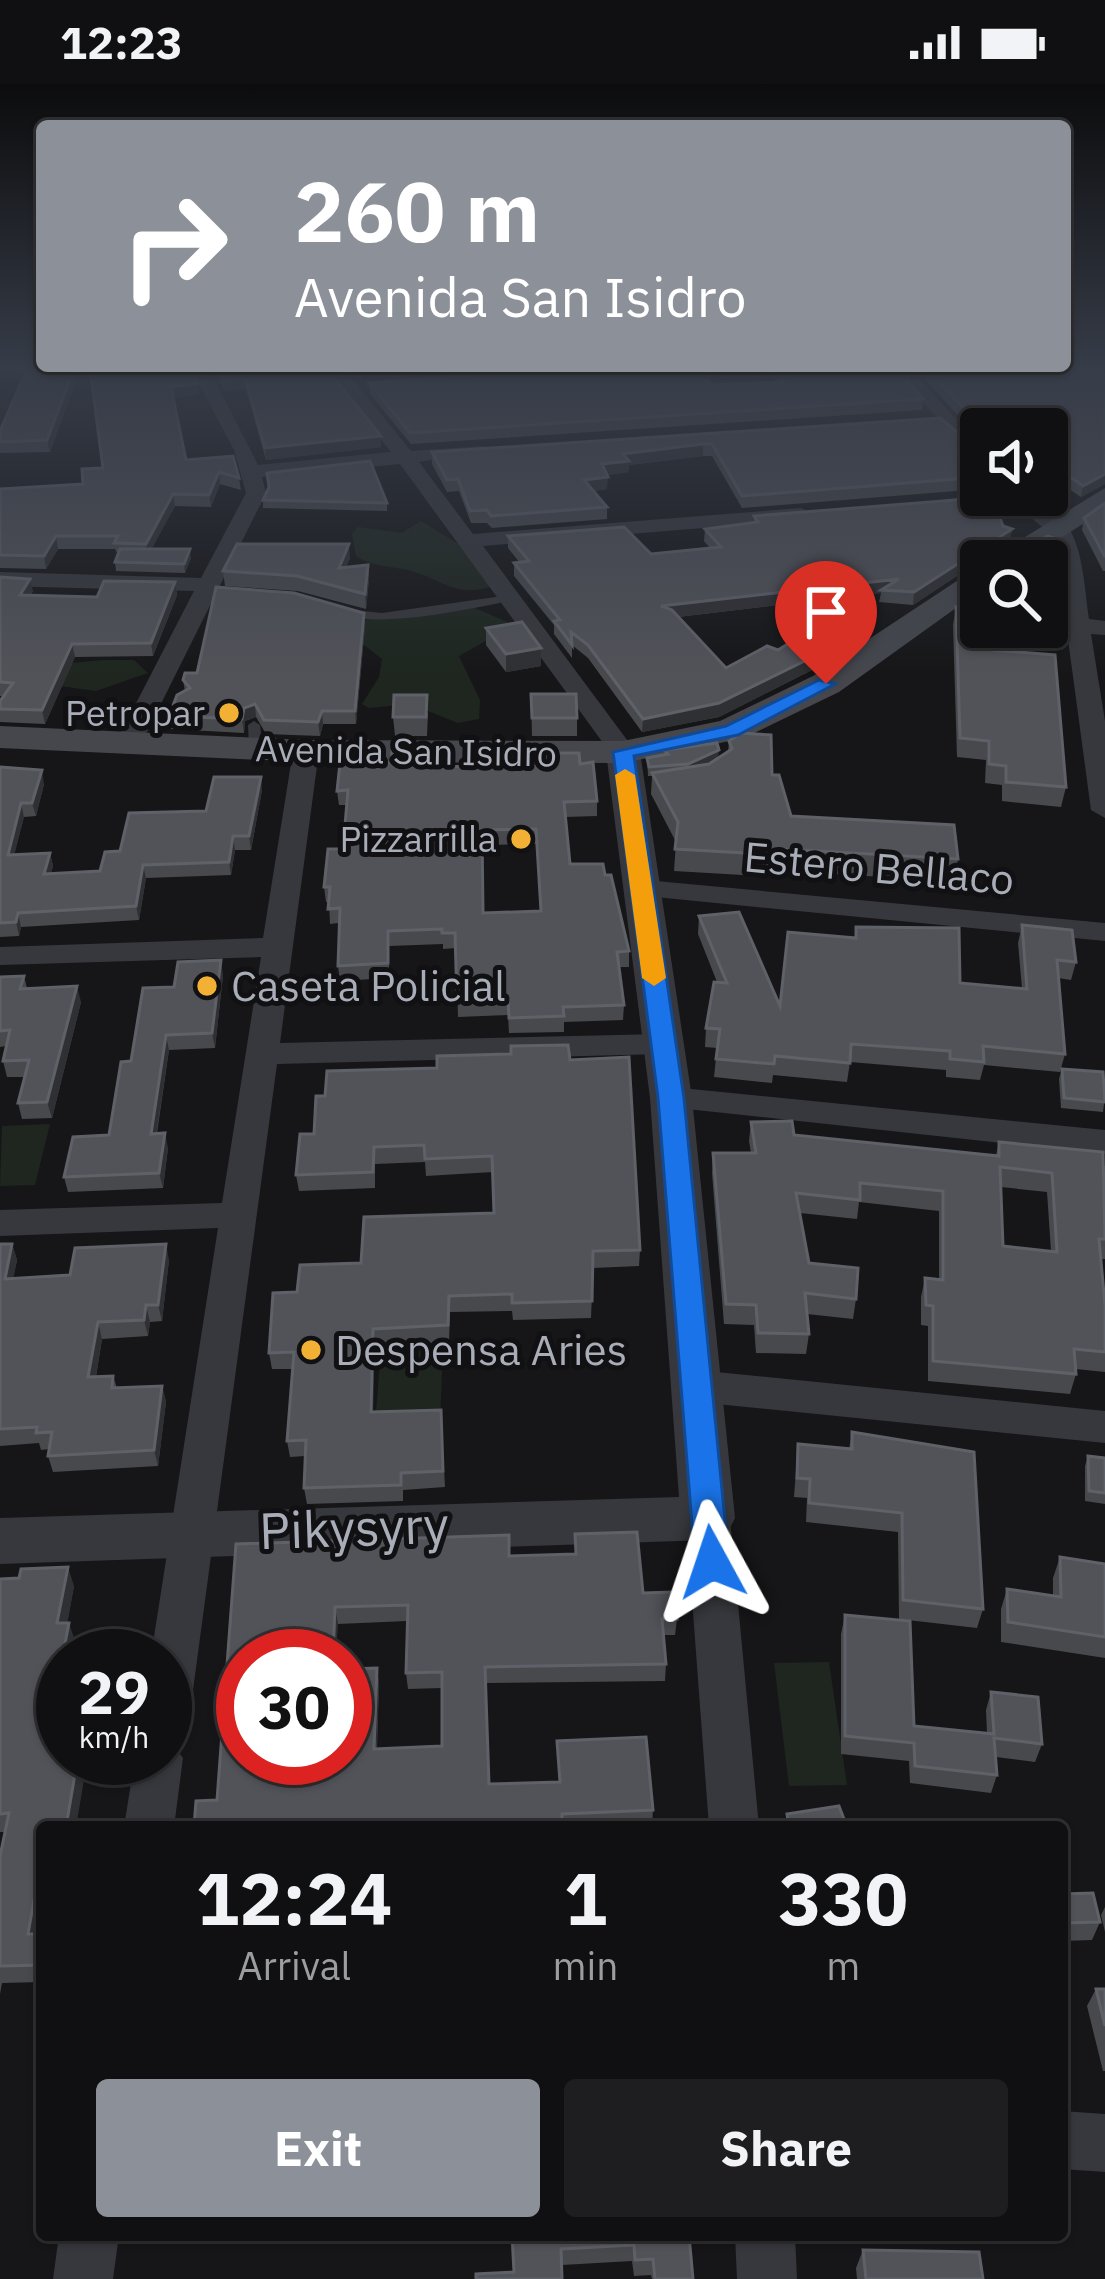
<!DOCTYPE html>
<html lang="en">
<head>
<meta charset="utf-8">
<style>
  body { margin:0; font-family:"IBM Plex Sans",sans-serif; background:#1e1e20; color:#f1f3f6; height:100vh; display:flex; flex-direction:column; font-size:45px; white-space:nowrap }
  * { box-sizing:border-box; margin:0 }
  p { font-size:39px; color:#9c9d9f }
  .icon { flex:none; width:66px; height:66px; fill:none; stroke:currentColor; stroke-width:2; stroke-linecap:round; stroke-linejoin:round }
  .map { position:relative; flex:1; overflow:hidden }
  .sheet { position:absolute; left:36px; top:1737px; width:1032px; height:420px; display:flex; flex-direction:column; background:#101012; border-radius:12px; box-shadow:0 3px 9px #0004,0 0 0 3px #303032 }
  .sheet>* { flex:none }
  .top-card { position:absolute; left:36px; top:36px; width:1035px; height:252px; border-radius:12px; box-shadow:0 3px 9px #0004,0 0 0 3px #303032; background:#8c9099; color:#fff; overflow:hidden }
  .fabs { position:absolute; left:960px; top:324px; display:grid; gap:24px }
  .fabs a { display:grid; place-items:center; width:108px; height:108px; border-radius:12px; background:#101012; box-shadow:0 3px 9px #0004,0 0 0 3px #303032; font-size:60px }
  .speed { position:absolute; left:36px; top:1545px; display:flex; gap:24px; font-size:60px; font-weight:700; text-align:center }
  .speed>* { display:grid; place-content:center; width:156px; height:156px; border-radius:50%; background:#101012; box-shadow:0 3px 9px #0004,0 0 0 3px #303032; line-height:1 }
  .speed small { font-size:30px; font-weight:400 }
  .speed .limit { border:18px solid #d22; background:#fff; color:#111 }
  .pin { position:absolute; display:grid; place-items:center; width:102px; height:102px; color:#fff; margin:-123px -51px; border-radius:50% 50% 50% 0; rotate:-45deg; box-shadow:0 0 12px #0007 }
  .pin .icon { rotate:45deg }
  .me { position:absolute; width:132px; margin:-66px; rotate:355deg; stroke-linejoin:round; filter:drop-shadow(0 0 9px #0008) }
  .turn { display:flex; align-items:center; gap:42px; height:252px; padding:0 60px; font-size:54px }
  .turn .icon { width:156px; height:156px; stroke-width:2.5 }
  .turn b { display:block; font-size:84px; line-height:102px }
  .eta { display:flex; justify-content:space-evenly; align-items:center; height:204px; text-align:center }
  .eta b { font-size:72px; font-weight:700; line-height:84px }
  .action { display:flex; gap:24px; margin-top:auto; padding:24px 60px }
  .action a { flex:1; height:138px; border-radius:12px; background:#8c9099; color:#fff; font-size:48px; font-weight:700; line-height:138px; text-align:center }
  .action a+a { background:#1e1e20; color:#f1f3f6 }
  .status { display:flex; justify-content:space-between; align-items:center; height:84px; padding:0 60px; background:#101012; direction:ltr }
  .status svg { height:33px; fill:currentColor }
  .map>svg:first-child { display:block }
  .green { fill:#1e261f }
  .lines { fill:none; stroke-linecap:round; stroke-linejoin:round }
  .service { fill:#37383d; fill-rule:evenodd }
  .minor { fill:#37383d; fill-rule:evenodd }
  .tertiary { fill:#37383d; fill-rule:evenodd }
  .secondary { fill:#45474d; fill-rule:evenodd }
  .wall { fill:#47494d; fill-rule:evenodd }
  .shaded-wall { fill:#2f3033 }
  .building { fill:#525359; stroke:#5f6168; stroke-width:3; fill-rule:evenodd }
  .route { fill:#1a73e8; stroke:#114b97; stroke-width:3 }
  .slow { fill:#f59e0b }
  .poi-dot { fill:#f2b134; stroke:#111113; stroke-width:4.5 }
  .labels { text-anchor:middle; stroke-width:10; stroke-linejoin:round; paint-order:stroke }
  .far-poi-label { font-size:36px; fill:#a8adb8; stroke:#111113; text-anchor:end }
  .far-street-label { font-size:36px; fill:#a8adb8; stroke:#111113 }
  .street-label { font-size:42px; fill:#a8adb8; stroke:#111113 }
  .poi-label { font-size:42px; fill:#a8adb8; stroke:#111113; text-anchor:start }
  .near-street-label { font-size:51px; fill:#a8adb8; stroke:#111113 }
</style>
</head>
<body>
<div class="status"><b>12:23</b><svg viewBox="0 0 49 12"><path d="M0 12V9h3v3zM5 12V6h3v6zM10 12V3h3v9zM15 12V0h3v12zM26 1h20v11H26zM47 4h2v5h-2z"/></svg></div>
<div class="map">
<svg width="1105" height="2195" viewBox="0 0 1105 2195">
  <rect width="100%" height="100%" fill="#161618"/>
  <path class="green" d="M421,437L483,475L490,503C456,513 444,497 414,488C392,481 377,485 356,472L352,450L358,443L402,449Z
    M473,523L514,541L459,572L480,616L479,635L458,639L410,620L369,624L362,620L379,593L382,575L349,549L372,531Z
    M104,576H134L148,589L96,607L59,602V580Z
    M50,1040L35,1101L0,1102L2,1042Z
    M443,1263L440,1340L375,1341L381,1264Z
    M829,1578L847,1701L789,1702L774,1579Z"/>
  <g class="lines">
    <path class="service" d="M510,511L514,512V516C472,525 374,546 337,529L343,525L382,529Z
      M254,637L260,641L263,665L256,669L249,665L248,641Z"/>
    <path class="minor" d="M191,285H209L258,381L391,368L325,285H344L411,367L484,362L487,366L419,378L473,450L801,424L812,430L801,436L483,462L636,668L623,676L614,674L400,380L262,393L266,409L141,660L128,668L115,660L194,507L0,502V488L201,494L246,409L234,366Z
      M892,285H911L981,363V381Z
      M981,409C993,412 1014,407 1028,412C1084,429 1082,488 1089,535L1105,537V551L1091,550L1105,637V734L1091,726L1067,548L1038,543H1047V532L1065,533L1054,452L1012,419L946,424L935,418Z
      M306,659L319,667L280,959L661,950L677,960L661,970L277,980L189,1636L182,1651L170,1656L183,1674L174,1743H124L135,1674H165V1572H151L218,1144L0,1152V1126L222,1119L261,873L0,881V863L263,854L293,667Z
      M645,796L1105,839V857L635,811L630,805L635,799Z
      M671,1003L1105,1046V1070L659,1022L654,1014L659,1006Z
      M696,1286L1105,1327V1359L696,1318L682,1313L676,1302L682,1291Z
      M708,1416L723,1421L730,1434L759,1743H709L686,1434L693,1421Z
      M1062,2027L1105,2030V2088L1062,2085Z
      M59,2151H119L113,2195H53Z
      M735,2151H795L797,2195H737Z"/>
    <path class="tertiary" d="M623,658L640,668L692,1014L735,1434L727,1450L708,1456L0,1480V1434L679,1413L650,1014L606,668Z"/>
    <path class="secondary" d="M1105,404V426L1024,477H986Z
      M981,481V506L839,608L744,654L623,679L306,678L0,664V642L306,656L623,657L720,637L813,592Z"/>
  </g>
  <path class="wall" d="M27,285H80L50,368L0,369V347Z
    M90,285L199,310L173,314L186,376L239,394L241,406L220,400L211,423L175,422L151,465L191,474L185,489L116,487L115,478L118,471L115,465H58L46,485L0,484V405L83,400L103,384Z
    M214,285H327L381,352V363L266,376L246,305L225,307Z
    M349,285H494L354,290Z
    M769,285H898L923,315L922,326L411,360L370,310L369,299L711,301L776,298L768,288Z
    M915,285H1096L1105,400L1081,413L1056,396L1048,382L1047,390V345H981V356Z
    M940,334L981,368V405L742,424L712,372H703L629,381L628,388L607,391V405L594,407L607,423V435L492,444L487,439H471L459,407L447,408L432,380V368Z
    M992,413L1003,442L1012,445L1010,457L999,464H1027L1048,452L1054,454L1058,510L1054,528H1047V477H986L987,472L913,521L879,518L881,509L678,533L726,584L767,562L778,566L791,558L821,569L820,582L719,633L642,648L588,574L572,561V574L554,550V541L514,492V479H520L508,464V452L624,443L651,470L710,464L704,457L705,445L754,438V432Z
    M263,416L387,419V427L263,424Z
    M1105,419V487H1103L1082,446L1084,434Z
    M350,474L346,483L368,481L369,495L366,525L298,507L225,502L223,487Z
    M0,493L33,507L30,512L97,513L175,498L177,511L153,572L75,573L45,640L0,638V617L4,612H0Z
    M981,495V522L969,520L972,503Z
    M956,523L993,566L1066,703L1061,723L1002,717V701L985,699L986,676L957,673L953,541Z
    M364,529L365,542L356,640H323L320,652L266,650L256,633L245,637L244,649L171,645L169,632L185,607L183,596Z
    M486,544L541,582L506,588L486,561Z
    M531,610L577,634V652H532Z
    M428,629L427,652H395L393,633Z
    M729,657L772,691L791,732L958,775L954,797L780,787L779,793L674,787L676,758L651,710L652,692H648L647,674L664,671V666L718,674L728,668Z
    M580,680L597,717V732L565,733L570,780L605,791L629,867V883H619L624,921L623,936L564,938V948L509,949L508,931L458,933L456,864L443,865V860L389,862V894L340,897L338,882L339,839L330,840L329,818H326L324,803L343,765L347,721H339L337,707L428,683ZM537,760L540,827L483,829L482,761Z
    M0,683L44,700L36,732L24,733L14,770L50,769L53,782L51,789L100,787L120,767L206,727L262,706L251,766H235L231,791L146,794L139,836L21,843L19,852L0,853Z
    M699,832L780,922L855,854L856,843L960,899L1022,904L1018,859L1022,841L1076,878L1071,896L1058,894L1065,970L1060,988L984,981L980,996L946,993V986L850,978L847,998L773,991L772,999L714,993L717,964L705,963L706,944L717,898L698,850Z
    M223,891L215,964L169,966L157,1049L168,1064L163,1104L68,1108L64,1093L109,1051L174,903Z
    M24,892L27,904L81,918L52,1034L22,1035L18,1019L25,993H7L3,977L6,962L0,963V893Z
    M570,976L640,1166L639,1182L593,1184L591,1234L513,1236L512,1227L450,1228L449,1258L374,1262L373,1327L441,1326L445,1403L403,1406V1417L307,1420L304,1404L305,1372L290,1373L287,1357L292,1285H272L269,1269L297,1208L361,1179L494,1129L493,1088L426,1092L425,1078L375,1080V1104L299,1107L296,1091L314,1050L325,1012L437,984Z
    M1062,985L1105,1012L1103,1028L1061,1024L1059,995Z
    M751,1038L794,1051L996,1071L999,1058L1105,1082V1175H1101L1105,1221V1288L1076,1285V1290L1070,1310L928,1297V1242L921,1241V1213L925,1194L939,1195V1127L859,1118L857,1135L800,1129L809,1179L856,1215L853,1235L807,1230L809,1250L806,1270L756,1269L754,1241L724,1240L712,1089L713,1069H751L749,1057ZM1001,1103L1047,1108L1051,1167L1003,1162Z
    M0,1160H12L17,1176L13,1194L70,1191L169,1176L162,1237L150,1238L148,1252L102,1255L96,1293L113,1292L117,1304L162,1302L166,1318L158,1382L53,1388L48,1372L49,1365L41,1366L39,1359L0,1362Z
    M852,1348L983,1525L977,1544L899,1535L898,1448L806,1438L807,1414L794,1413L798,1360L849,1365Z
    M1088,1372L1105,1374V1420L1085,1417V1382Z
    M575,1450L677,1535L675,1551H663L666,1580L665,1597L486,1599L489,1700L559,1698L557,1657L653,1726L652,1741L609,1743H194L217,1716L236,1460L509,1472L575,1470ZM407,1537L406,1589L408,1605L442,1604V1662L377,1665L379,1600L377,1584L243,1674L338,1540Z
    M1060,1473L1105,1480V1574L1001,1558V1525L1007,1505L1053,1512V1494Z
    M0,1495L74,1502L67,1539L75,1557L63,1572V1674H106L104,1695L84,1696L42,1743V1833L39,1850H42V1898L2,1899L0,1910V1772L5,1748H0Z
    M845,1531L914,1642L987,1649L986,1626L991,1608L1042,1660L1035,1678L996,1673L997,1691L991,1709L910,1699L909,1677L841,1670V1550Z
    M1062,1810L1100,1838L1092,1856L1062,1857Z
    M1105,1823V1848L1101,1831Z
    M1096,1905H1105V1987H1103L1087,1922Z
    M512,2151H689L693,2195H652L651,2191L634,2192L632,2177L562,2181L514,2188Z
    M863,2166L983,2195H857L856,2184Z"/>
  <path class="shaded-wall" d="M74,285H80L50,368L47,356Z
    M245,294L246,305L225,307L224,296Z
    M198,299L199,310L173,314L171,303Z
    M381,352V363L266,376L265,364Z
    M703,360V372L629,381L628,388L602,392V380L623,370Z
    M219,388L220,400L211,423L209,411Z
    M1105,390V400L1081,413L1083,402Z
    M608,393L607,405L584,408V396Z
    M173,410L175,422L148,472L146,460Z
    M1012,445L1010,457L988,471V464L987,472L913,521L914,508Z
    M56,452L58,465L46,485L44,472Z
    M349,460L350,474L340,499L339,484Z
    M190,465L191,474L185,489L184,480Z
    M368,481L369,495L366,525L365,510Z
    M30,495L33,507L23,524L20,511Z
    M899,495L881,506V509L661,535V522Z
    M175,498L177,511L153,572L151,559Z
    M364,529L365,542L356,640L355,627Z
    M72,560L75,573L45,640L42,626Z
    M541,564V582L506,588V570Z
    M821,569L820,582L719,633L642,648L643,635Z
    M255,620L256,633L245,637L244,649L242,635L244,624Z
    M322,627L323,640L320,652L318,638Z
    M719,666L718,675L688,690V680Z
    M42,686L44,700L36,732L32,719Z
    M261,693L262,706L251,766L249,752Z
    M21,719L24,733L11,784L8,771Z
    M233,752L235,766L231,791L229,778Z
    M50,769L53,782L47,803L44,790Z
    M143,781L146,794L139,836L136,822Z
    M18,829L21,843L19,852L16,838Z
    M221,876L223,891L215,964L212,949Z
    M77,902L81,918L52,1034L47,1018Z
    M166,951L169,966L154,1065L151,1050Z
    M165,1049L168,1064L163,1104L159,1089Z
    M12,1160L17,1176L10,1211L5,1195Z
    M166,1160L169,1176L162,1237L158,1221Z
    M146,1221L150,1238L148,1252L144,1236Z
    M98,1238L102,1255L93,1310L88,1293Z
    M373,1245L374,1262L373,1344L371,1328Z
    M162,1302L166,1318L158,1382L154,1366Z
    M68,1483L74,1502L64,1558L57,1539Z
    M335,1523L338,1540L336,1572H333Z
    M69,1539L75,1557L72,1572H63V1625L56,1606Z
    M377,1584L379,1600L376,1680L374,1665Z
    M98,1674H106L104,1695L97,1677Z
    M77,1678L84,1696L76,1743H66Z
    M42,1771V1833L36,1867L28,1850Z"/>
  <path class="building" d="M27,285H74L47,356L0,358V347Z
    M90,285H190L198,299L171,303L186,376L233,372L239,394L219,388L209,411L173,410L146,460L114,459L118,452H56L44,472L0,471V405L83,400L82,385L103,384Z
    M218,285H327L381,352L265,364L245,294L224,296Z
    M550,285H700L711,301L785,298L775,285H898L923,315L410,349L369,299Z
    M927,285H1096L1105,291V390L1083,402L1058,384L1048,365L1049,381H1047V345H983Z
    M940,334L981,368V393L742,412L712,360H703L623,370L629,377L602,380L608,393L584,396L607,423L491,432L487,426L470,427L458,395L447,396L432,368Z
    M370,377L387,419L263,416L269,403L267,389Z
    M992,413L1003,442L1012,445L914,508L881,506L899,495L661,522L672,526L726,584L767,562L778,566L791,558L821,569L719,619L643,635L588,561L571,548L572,561L554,537L560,536L514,479L529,477L508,452L624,443L651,470L721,463L705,445L758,438L754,432Z
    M1105,419V473L1084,434Z
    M1048,452L1054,454L1058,510H1047V477H989L988,464H1027Z
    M237,460H349L339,484L368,481L365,510L297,492L223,487Z
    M120,465H190L184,480L115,478Z
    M0,493L30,495L20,511L97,513L104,497L175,498L151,559L72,560L42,626L0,625V617L13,599L0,598Z
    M216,503L294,509L364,529L355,627H322L318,638L264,636L255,620L244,624L242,635L169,632L177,611L190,604L183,596L185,589H197Z
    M956,523L981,526V543H994L993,566L1055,571L1066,703L1006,698V682L989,680V657L960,654Z
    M522,538L541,564L506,570L486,544Z
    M531,610H576L577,634H532Z
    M394,611H427L426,633H393Z
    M741,649L771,651L772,691H779L791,732L954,741L958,775L782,765V771L675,765L678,738L652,689L709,680L732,665L729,657Z
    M717,659L719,666L688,680L649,683L647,674L668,670L664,666Z
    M392,668L425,669L428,683L534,681L533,669H579L580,680L593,678L597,717L564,718L570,780H603L605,791H611L629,867L617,868L624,921L563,923L564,932L509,934L508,915L457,918L455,849H442V845L388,847V879L338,882L340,824L328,825L330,803H324L328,765H343L348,706L337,707L340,679L391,678ZM536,745L541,827L483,829L482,746Z
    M0,683L42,686L32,719H21L8,771L50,769L44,790L100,787L105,768L120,767L129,729L206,727L214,693H261L249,752H233L229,778L143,781L136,822L18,829L16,838L0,839Z
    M739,828L780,922L788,848L856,854V843L959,844L960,899L1027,905L1022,841L1072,846L1076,878L1057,876L1065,970L983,962L984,978L950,975V967L851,960L850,979L775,972L774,980L716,975L720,945L706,944L714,898L727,899L699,832Z
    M221,876L212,949L166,951L151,1050L165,1049L159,1089L64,1093L73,1053L109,1051L121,978L131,977L143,904L174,903L178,878Z
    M24,892L20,905L77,902L47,1018L18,1019L29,976L3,977L10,946L0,947V893Z
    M568,961L570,976L629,973L640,1166L593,1167L592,1217L512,1219V1210L449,1212L448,1241L373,1245L371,1328L441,1326L443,1387L401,1389V1401L304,1404L306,1356L287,1357L294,1268L269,1269L273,1209L297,1208L300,1181L361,1179L364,1133L494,1129L492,1072L425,1075L424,1061L374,1063L373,1088L296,1091L300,1050H314L316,1012H325L327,987L437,984V972L511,970V962Z
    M1062,985L1103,988L1105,1018L1064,1014Z
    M792,1037L794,1051L999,1072V1058L1103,1068L1105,1155H1099L1105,1221V1268L1074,1265L1076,1290L933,1277V1222L926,1221L925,1194L943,1196V1107L860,1099V1116L796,1109L809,1179L858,1184L856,1215L805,1209L809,1250L758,1249L756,1221L726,1220L713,1069H756L751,1038ZM1000,1083L1052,1089L1057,1168L1003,1162Z
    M0,1160H12L5,1195L70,1191L75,1164L166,1160L158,1221H146L144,1236L98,1238L88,1293L113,1292L112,1304L162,1302L154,1366L48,1372L52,1348L36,1349L37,1343L0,1345Z
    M852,1348L974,1368L983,1525L903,1516L902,1429L809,1419L810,1395L797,1394L798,1360L852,1365Z
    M1088,1372L1105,1374V1409L1089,1407Z
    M637,1448L643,1509L673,1508L677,1535H662L666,1580L485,1583L489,1700L560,1698L557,1657L646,1653L653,1726L562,1730V1743H194L196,1717L217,1716L236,1460L509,1451V1472L576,1470L575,1450ZM408,1521L406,1589L442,1588V1662L374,1665L377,1584L345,1585V1674H243V1572H333L335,1523Z
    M1060,1473L1105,1480V1553L1008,1538L1007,1505L1061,1513Z
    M68,1483L57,1539H69L56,1606H63V1674H98L97,1677L77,1678L66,1743H42V1771L28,1850H42V1881L0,1882V1772L9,1729L0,1730V1495L19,1494L21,1485Z
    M845,1531L910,1537L914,1642L994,1650L991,1608L1038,1613L1042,1660L994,1654L997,1691L915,1682L914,1659L845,1652Z
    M839,1722L847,1743H789L787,1730Z
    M1093,1809L1100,1838L1062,1839V1810Z
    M1096,1905H1105V1942Z
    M512,2151H689L693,2195H655L653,2175L635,2176L634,2161L561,2165L562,2195H476V2190L514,2188Z
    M863,2166L979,2168L983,2195H866Z"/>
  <linearGradient id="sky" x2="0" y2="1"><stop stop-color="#0c0c0d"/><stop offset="0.48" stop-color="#363c48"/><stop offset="1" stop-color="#363c48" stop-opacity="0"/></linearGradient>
  <rect width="1105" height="593" fill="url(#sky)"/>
  <path class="route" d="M819,596L835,600L738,651L634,672L684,1014L729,1478L724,1488H700L695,1478L658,1014L613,668L726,642Z"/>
  <path class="slow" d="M625,685L635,691L666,894L654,902L642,894L615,691Z"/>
  <g class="poi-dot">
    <circle cx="229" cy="629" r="12"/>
    <circle cx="521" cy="755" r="12"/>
    <circle cx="207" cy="902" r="12"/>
    <circle cx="311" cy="1266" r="12"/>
  </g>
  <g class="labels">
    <g class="far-poi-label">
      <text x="205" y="642">Petropar</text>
      <text x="497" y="768">Pizzarrilla</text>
    </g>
    <g class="far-street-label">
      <text transform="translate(406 667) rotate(1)" y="13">Avenida San Isidro</text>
    </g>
    <g class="street-label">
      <text transform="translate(879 784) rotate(5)" y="15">Estero Bellaco</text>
    </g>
    <g class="poi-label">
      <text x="231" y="917">Caseta Policial</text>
      <text x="335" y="1281">Despensa Aries</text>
    </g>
    <g class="near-street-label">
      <text transform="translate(354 1444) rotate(-2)" y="18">Pikysyry</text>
    </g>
  </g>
</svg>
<div class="fabs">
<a><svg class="icon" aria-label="sound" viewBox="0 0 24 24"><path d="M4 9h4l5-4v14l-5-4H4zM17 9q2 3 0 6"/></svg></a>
<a><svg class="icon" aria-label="search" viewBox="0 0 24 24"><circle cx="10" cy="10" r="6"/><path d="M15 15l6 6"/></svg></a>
</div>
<div class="speed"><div>29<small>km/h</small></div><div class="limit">30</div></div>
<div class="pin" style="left:826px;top:600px;background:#d93025"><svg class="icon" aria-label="arrive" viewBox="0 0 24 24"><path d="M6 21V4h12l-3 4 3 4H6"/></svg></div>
<svg class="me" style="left:712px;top:1478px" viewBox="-20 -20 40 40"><path d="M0-17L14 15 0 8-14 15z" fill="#1a73e8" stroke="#fff" stroke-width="4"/></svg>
<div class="top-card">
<div class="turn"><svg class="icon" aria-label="right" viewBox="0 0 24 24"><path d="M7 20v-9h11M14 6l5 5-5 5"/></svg><div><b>260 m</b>Avenida San Isidro</div></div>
</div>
<section class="sheet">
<div class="eta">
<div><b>12:24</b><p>Arrival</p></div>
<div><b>1</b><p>min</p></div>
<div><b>330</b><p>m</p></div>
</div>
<div class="action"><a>Exit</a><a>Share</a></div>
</section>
</div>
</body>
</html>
